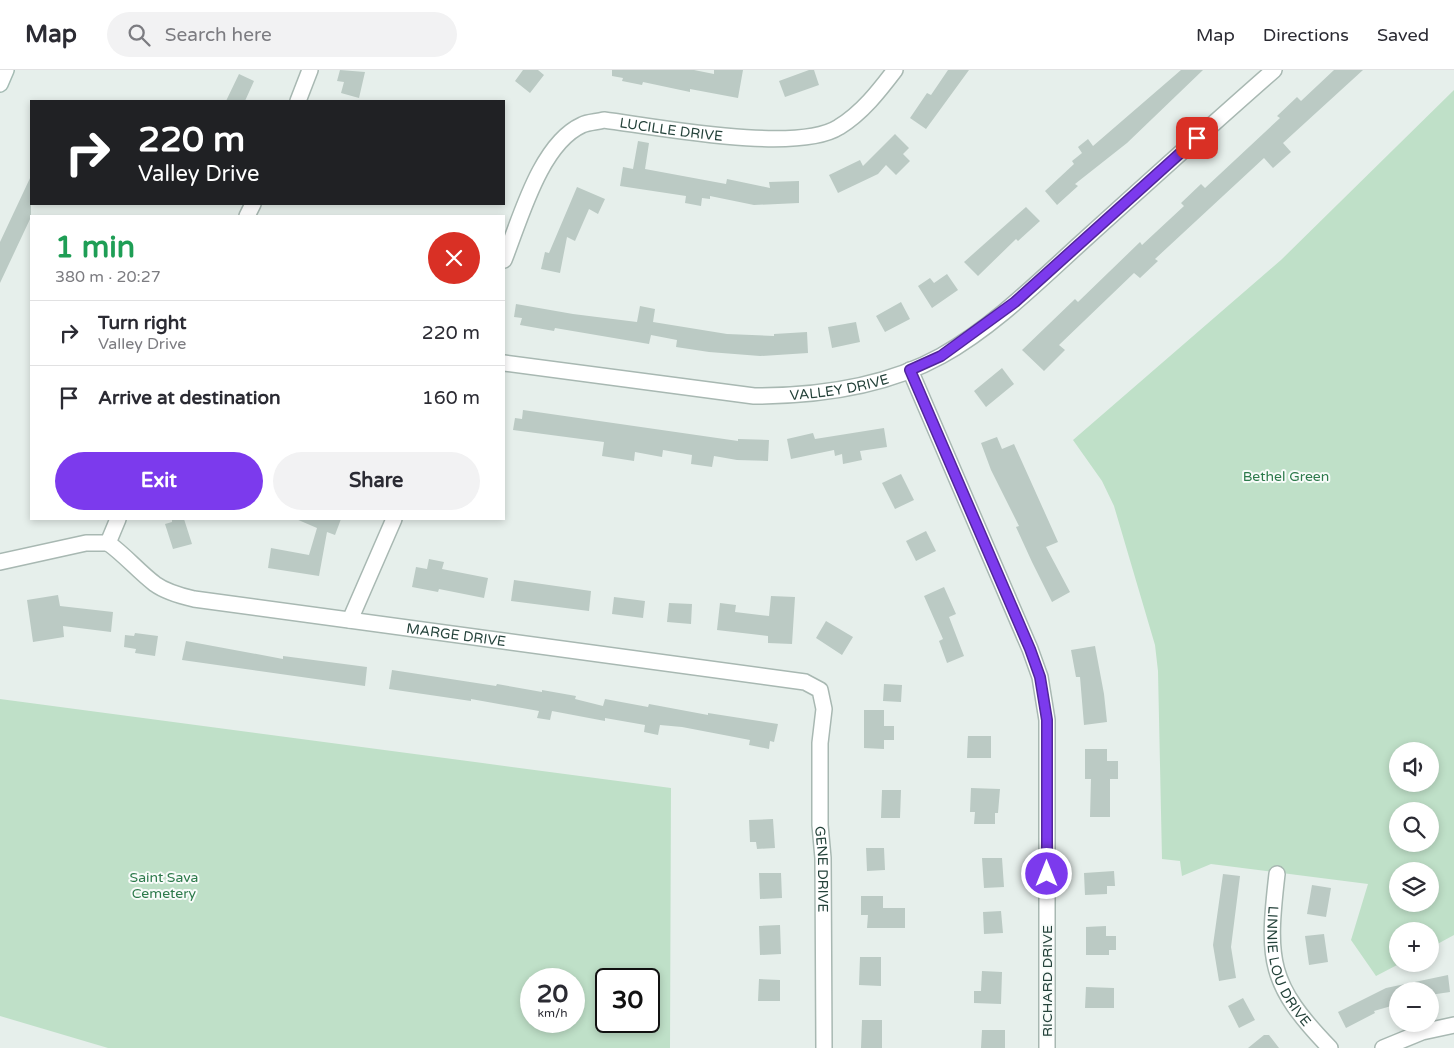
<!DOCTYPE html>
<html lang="en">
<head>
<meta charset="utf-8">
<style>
  body { margin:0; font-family:"Varela Round",sans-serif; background:#f2f2f3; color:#2b2b33; height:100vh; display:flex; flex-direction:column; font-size:19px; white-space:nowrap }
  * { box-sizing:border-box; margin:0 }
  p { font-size:16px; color:#7c7c81 }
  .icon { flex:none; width:28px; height:28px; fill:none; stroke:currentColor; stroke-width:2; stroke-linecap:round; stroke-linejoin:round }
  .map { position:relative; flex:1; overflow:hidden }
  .sheet { position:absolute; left:30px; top:145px; width:475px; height:305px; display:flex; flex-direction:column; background:#fff; border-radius:0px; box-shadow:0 2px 8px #0003 }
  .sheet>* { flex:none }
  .banner { position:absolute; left:30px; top:30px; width:475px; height:105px; border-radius:0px; box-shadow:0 2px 8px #0003; background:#202124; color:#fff; overflow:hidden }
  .fabs { position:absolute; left:1389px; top:672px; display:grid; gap:10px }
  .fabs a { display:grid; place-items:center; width:50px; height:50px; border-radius:50%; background:#fff; box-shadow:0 2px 8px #0003; font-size:25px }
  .speed { position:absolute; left:520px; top:898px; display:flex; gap:10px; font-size:25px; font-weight:700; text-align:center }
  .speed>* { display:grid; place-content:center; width:65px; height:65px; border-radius:50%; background:#fff; box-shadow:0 2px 8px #0003; line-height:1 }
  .speed small { font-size:12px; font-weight:400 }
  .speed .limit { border:2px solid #111; border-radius:8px; background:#fff; color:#111 }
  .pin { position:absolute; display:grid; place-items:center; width:42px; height:42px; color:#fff; margin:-21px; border-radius:10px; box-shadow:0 2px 8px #0006 }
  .me { position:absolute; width:55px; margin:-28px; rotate:0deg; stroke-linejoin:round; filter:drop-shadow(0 0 4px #0008) }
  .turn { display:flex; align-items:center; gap:18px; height:105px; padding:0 25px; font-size:22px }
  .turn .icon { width:65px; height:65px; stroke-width:2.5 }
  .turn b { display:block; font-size:35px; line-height:42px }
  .round { display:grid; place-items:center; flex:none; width:52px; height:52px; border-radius:26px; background:#f2f2f3 }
  .summary { display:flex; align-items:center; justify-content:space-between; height:85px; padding:0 25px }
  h1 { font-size:30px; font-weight:800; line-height:38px; color:#1e9e55 }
  .button { display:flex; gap:10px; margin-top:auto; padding:10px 25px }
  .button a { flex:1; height:58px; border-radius:30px; background:#7c3aed; color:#fff; font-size:20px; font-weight:800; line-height:58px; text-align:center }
  .button a+a { background:#f2f2f3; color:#2b2b33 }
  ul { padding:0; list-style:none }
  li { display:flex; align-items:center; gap:15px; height:65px; padding:0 25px; border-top:1px solid #e1e1e2 }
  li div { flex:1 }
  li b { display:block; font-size:19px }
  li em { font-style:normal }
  header { display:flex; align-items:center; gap:30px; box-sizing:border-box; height:70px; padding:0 25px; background:#fff; border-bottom:1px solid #e1e1e2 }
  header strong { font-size:24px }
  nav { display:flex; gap:28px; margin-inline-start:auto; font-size:18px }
  .search { width:350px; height:45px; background:#f2f2f3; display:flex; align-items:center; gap:12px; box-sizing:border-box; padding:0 18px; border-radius:28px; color:#7c7c81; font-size:19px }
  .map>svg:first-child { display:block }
  .green { fill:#bfe0c8; fill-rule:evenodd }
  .building { fill:#bbcac4 }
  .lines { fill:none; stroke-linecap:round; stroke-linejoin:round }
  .street-casing { stroke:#a8b8b2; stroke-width:18 }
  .secondary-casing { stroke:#a4bbb3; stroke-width:18 }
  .street { stroke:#fff; stroke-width:15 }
  .secondary { stroke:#fff; stroke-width:15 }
  .route-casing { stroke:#51269a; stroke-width:12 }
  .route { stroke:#7c3aed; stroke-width:9 }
  .labels { text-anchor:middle; stroke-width:4; stroke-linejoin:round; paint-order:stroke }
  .street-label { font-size:14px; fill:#24423a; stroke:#f7fbf9 }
  .park-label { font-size:14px; fill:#2d7a4b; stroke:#f7fbf9 }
</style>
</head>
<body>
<header>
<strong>Map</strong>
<div class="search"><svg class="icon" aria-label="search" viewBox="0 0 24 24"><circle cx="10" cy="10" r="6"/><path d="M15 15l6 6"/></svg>Search here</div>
<nav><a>Map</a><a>Directions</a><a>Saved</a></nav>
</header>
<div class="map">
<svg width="1454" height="978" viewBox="0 0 1454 978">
  <rect width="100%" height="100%" fill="#e6efeb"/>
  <path class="green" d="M1454,20V865L1430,878V861H1398V894H1399L1376,906L1351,870L1368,814L1211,794L1182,806L1180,791L1162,789L1158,601L1155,575L1114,436L1102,411L1073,370L1281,190ZM1398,681H1430V714H1398ZM1398,741H1430V774H1398ZM1398,801H1430V834H1398Z
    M0,629L671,718L670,978H108L0,946ZM531,909H574V951H531ZM606,909H649V951H606Z"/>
  <path class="building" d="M340,0L365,2L359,28L341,23L344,12L337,11Z
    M523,0H538L544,5L530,23L515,11Z
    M612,0H694L714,4V0H743L738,28L690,19V22L643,12L642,15L622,11L623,8L612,6Z
    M809,0H814L819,15L785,27L779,11Z
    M948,0H969L926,59L910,48L927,23L931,25Z
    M1181,0H1203L1127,73L1075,114L1078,116L1057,135L1045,121L1074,94L1072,91L1082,83L1078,77L1088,69L1093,76Z
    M1334,0H1363L1283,73L1291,82L1273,98L1264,88L1155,189L1158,191L1140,208L1134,203L1059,275L1065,280L1044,301L1022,280L1075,229L1078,232L1140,172L1142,175L1184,136L1181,133L1201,114L1205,118L1280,48L1277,46L1297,27L1301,31Z
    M239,4L254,11L245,31H226Z
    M895,64L909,78L903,84L910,91L896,105L886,95L878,104L838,123L829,105L860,90L863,96Z
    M638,71L649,73L645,99L726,114L727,109L770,118L769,112L799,111V133L754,135L710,126V129L702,128L701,136L685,133L686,126L620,116L623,97L633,99Z
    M31,106V147L0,213V172Z
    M577,117L605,129L598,144L589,139L575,171L567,167L560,203L541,199L545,182L549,183Z
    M1026,137L1040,151L1018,171L1016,169L978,206L964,192Z
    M947,204L958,220L932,238L918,216L930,208L934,213Z
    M901,232L910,249L885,262L876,246Z
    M516,234L573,244L637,252L640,236L655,239L653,252L727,264L774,266V264L807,262L808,283L760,286L709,282L676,277L677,270L651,265L649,274L555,258L554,261L520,255L522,248L514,247Z
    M856,252L860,272L832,278L828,257Z
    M1002,298L1014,314L986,337L974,321Z
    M523,340L738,371V369L769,370L768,391L737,390L714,386L712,397L691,394L692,385L663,380L662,387L635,382L634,391L602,386L604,372L513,360L515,348L522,349Z
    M884,358L887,377L860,381L862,390L843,394L842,384L835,386L834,380L791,389L787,369L813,363L815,369Z
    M997,367L1002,379L1014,374L1058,472L1046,477L1070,522L1052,532L1032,492L1016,457L1019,456L991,400L981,373Z
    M901,404L914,430L895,439L882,413Z
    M172,449H184L192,474L173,479L165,454L172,452Z
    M296,449H341L335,465L327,462L319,506L268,498L271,478L309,485L317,458Z
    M926,461L936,481L916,491L906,471Z
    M429,489L444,492L442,499L488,508L484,528L439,519L438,522L412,517L416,497L427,499Z
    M514,510L591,521L589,541L511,531Z
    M944,517L956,544L949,547L964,586L947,593L939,571L943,569L924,526Z
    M58,525L60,536L113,542L111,562L63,556L64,567L33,572L27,530Z
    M771,526L795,527L792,574L768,573V566L717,560L720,533L736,535L735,542L769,546Z
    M614,527L645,531L643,548L612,544Z
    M669,533L692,534L691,554L667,552Z
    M826,551L853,567L842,585L816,568Z
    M135,563L158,566L155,586L135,583L136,579L124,577L125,565L134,566Z
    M186,571L283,589V586L367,597L365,616L182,590Z
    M1095,576L1104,624L1107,652L1084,655L1080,607H1076L1071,580Z
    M392,600L496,616L497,614L542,622V620L576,626L575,629L603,636L605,629L648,637L649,634L708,645V643L778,654L774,672L770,671L769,679L749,675L750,670L682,657L660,655L658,665L644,662L645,655L605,648V651L552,641L550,650L537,648L539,641L471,629V631L389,619Z
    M884,614L902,615L901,632L883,631Z
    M864,640H884V656H894V670H884V679L864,678Z
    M968,666H991V688H967Z
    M1085,679H1107V691H1118V709H1110V747H1090L1091,709H1085Z
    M971,718L1000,719L998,743H995V754H974L975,742H970Z
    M882,720H901L900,748H881Z
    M773,749L775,778L757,779L756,772H750L749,750Z
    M866,778H884L885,800L867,801Z
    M982,788H1002L1004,817L984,818Z
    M1114,801L1115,816H1107V824L1085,825L1084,803Z
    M759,803H781L782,828L760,829Z
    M1223,804L1240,806L1231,877L1236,908L1219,911L1213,875Z
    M1312,815L1331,818L1326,847L1307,844Z
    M861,826H883V838H905V858H867L868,845H861Z
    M1001,841L1003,863L984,864L983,842Z
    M780,855L781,884L760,885L759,856Z
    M1106,856V866H1116V880H1109V885H1086V857Z
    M1324,864L1328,892L1309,895L1305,866Z
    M860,887H881V916L859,915Z
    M982,901L1002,902L1001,934L974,933V921H981Z
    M1448,905L1450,922L1430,925V921H1398V934L1374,941L1375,943L1346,958L1338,942L1386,918Z
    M759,909L780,910V931H758Z
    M1086,917L1114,918V938H1085Z
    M1243,928L1255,950L1239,958L1228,936Z
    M862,950H882V978H861Z
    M982,960H1005V978H981Z
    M1264,965H1269L1279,978H1248Z"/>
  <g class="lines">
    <g class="street-casing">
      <g id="street">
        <path d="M298,31L310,0"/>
        <path d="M247,146L253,134"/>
        <path id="s1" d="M504,190C520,150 540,74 582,55C588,52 597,52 604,50C657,57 797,84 839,57C862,43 879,21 895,0"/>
        <path id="s2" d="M504,293L754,326C817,326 885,317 941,286C993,257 1038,212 1082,172C1146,114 1209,57 1274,0"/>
        <path d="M910,300L1030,579L1040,607L1047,650V978"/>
        <path id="s3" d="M108,473C125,485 138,501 155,514C166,522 181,526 194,529L805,612L820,620L824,639L820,673V755L823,788L824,978"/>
        <path d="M0,492L86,473H108L118,449"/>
        <path d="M350,550L394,449"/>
        <path id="s4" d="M1277,804C1267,890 1268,914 1330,978"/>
        <path d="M1383,978L1422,962L1454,955"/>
      </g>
    </g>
    <g class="secondary-casing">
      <path id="secondary" d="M0,14L6,0"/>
    </g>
    <use href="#street" class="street"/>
    <use href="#secondary" class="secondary"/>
  </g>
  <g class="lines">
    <g class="route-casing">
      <path id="route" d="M1047,804V650L1040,607L1030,579L910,300L941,286L1015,232L1197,68"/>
    </g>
    <use href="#route" class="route"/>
  </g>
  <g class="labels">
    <g class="street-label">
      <text dy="5" stroke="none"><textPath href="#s1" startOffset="250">LUCILLE DRIVE</textPath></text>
      <text dy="5" stroke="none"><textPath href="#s2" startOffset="338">VALLEY DRIVE</textPath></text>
      <text dy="5" stroke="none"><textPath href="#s3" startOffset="369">MARGE DRIVE</textPath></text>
      <text dy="5" stroke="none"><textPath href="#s3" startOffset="918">GENE DRIVE</textPath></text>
      <text dy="5" stroke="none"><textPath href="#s4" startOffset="96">LINNIE LOU DRIVE</textPath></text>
      <text transform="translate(1047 911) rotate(-90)" y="5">RICHARD DRIVE</text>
    </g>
    <g class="park-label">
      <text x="1286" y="411">Bethel Green</text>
      <text x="164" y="812">Saint Sava<tspan x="164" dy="16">Cemetery</tspan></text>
    </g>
  </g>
</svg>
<div class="fabs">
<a><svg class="icon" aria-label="sound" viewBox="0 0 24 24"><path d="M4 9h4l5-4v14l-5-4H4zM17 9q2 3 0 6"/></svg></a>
<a><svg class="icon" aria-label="search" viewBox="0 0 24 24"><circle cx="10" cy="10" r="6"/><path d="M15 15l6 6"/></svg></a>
<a><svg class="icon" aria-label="layers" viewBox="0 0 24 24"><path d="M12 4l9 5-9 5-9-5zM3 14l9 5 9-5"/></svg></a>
<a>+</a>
<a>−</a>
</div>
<div class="speed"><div>20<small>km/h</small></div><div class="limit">30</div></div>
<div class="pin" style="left:1197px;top:68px;background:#d93025"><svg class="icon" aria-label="arrive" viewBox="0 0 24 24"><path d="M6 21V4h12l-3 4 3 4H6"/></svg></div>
<svg class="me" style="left:1047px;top:804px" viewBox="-20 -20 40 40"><circle r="17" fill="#7c3aed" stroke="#fff" stroke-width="3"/><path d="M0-11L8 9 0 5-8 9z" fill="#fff"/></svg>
<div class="banner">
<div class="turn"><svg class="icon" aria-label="right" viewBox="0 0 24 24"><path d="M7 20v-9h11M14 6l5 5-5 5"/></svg><div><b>220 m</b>Valley Drive</div></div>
</div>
<section class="sheet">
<div class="summary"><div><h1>1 min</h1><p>380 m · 20:27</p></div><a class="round" style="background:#d93025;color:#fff"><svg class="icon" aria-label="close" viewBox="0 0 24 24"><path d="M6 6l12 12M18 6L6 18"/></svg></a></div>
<ul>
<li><svg class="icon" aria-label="right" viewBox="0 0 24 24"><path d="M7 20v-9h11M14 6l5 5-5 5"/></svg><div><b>Turn right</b><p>Valley Drive</p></div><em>220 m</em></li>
<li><svg class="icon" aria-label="arrive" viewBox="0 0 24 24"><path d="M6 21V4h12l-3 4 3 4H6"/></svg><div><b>Arrive at destination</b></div><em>160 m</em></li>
</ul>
<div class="button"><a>Exit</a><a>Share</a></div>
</section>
</div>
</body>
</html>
